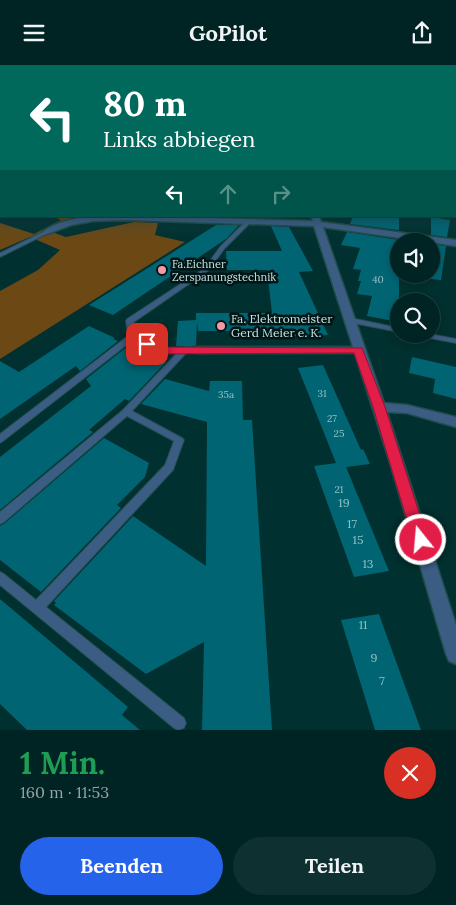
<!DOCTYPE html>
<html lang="de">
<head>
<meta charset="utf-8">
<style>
  body { margin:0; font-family:Lora,serif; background:#0e3030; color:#f1f3f6; height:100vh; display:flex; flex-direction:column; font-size:19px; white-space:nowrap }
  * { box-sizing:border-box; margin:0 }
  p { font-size:16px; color:#95a4a6 }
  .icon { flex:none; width:28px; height:28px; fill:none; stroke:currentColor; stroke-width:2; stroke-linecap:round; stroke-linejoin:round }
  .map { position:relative; height:665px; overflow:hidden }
  .drawer { display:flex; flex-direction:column; background:#002423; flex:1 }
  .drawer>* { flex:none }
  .hud { position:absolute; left:0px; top:0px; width:456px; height:152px; box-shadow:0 2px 8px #0003,0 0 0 1px #224141; background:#00695c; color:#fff; overflow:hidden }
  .buttons { position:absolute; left:390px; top:168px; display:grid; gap:10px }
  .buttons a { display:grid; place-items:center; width:50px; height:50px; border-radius:50%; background:#002423; box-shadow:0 2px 8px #0003,0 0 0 1px #224141; font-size:25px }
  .pin { position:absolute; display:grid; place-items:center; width:42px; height:42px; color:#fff; margin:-21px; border-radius:10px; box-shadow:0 2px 8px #0006 }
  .me { position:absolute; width:55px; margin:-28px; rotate:343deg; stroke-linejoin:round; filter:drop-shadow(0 0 4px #0008) }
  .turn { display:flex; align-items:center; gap:18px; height:105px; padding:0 20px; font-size:22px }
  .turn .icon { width:65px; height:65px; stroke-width:2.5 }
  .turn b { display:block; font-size:35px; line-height:42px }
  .lanes { display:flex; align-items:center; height:48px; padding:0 20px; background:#0003; justify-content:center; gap:25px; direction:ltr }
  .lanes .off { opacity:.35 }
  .round { display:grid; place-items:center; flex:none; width:52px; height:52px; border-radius:26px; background:#0e3030 }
  .headline { display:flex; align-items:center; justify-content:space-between; height:85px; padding:0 20px }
  h1 { font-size:30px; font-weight:700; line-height:38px; color:#1e9e55 }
  .action { display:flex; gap:10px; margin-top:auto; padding:10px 20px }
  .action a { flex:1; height:58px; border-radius:30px; background:#2563eb; color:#fff; font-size:20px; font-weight:700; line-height:58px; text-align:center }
  .action a+a { background:#0e3030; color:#f1f3f6 }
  header { display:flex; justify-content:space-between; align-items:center; height:65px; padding:0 20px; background:#002423; font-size:22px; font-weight:700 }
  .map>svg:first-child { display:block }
  .forest { fill:#6b4814 }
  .building { fill:#006473 }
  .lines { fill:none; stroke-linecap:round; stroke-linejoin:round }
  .service-casing { stroke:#204c4b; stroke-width:2 }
  .minor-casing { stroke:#204c4b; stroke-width:3 }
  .service { fill:#3c5d83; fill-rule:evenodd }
  .minor { fill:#3c5d83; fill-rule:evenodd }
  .route { fill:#e11d48; stroke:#92132f }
  .poi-dot { fill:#f49aa4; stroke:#001515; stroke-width:2 }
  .labels { text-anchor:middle; stroke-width:5; stroke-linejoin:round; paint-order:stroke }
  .number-label { font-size:10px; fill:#94c2c5 }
  .far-poi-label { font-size:11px; fill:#c5e1e0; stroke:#001515; text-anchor:start }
  .poi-label { font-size:12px; fill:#c5e1e0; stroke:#001515; text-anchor:start }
  .near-number-label { font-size:12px; fill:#94c2c5 }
</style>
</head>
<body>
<header><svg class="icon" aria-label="menu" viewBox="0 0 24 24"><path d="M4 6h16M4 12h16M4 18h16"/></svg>GoPilot<svg class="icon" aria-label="share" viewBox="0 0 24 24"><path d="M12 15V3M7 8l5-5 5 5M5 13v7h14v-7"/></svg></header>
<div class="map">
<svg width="456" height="665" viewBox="0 0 456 665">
  <rect width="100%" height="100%" fill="#00302f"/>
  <path class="forest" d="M52,151H91L82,152L49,166L66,172L134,157L158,158L155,170L185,177L0,294V226L38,205L60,185L30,172L0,185V158L34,169L61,155Z"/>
  <path class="building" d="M353,151H399V165L350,159Z
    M431,152L450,155L447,172L431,170Z
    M216,160H239L226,174L113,250L89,240Z
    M271,161L289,162L313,206L299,207L328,270L305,272L304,271H276L275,266H198L197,257L196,280L191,282L176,281L178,256L196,255V248H272L267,205H227L226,186H282Z
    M347,167L399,175V257L367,251L372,231L357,229L361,216H358L361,205L353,204L360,183L341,180Z
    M431,179L446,181L441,215L431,214Z
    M89,261L115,273L113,274L118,276L80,306L76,301L0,354V296L19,307Z
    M128,281L166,297L129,336L125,334L89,365L93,367L0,445V392L91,321L86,314Z
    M412,292L456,302V334L433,328L435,314L409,308Z
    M323,300L361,385L363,384L370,399L346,402L389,506L354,512L314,401L336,398L298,303Z
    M165,314L209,326L210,316H242L243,355H252L272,665H202L204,577L146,609L54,540L56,538L54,536L133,451L206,501L207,357L141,339Z
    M104,373L149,398L145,412L117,440L121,443L41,527L0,495V461L5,458Z
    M0,534L128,642L122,650L140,665H27L0,639Z
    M379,549L385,566L421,665H375L341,555Z"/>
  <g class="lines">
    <g class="service-casing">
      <path id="service" d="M0,116H1V118H0Z
        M246,156L251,157L224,184L209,205L134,257L136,271L163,283H188L192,285L187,287L132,346L182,373L184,375L173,405L46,542L184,653L186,658L184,663L178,665L174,663L0,520V507L4,509L36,535L165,400L174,376L127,351L4,457L0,459V447L123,345L178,287H159L133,275L3,376L0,378V369L128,271L126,256L127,254L205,203L220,182Z
        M45,166L50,167L0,192V188Z
        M348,253H351L399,263V267L348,257Z
        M415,269H430L456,274V278L419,271Z"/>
    </g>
    <g class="minor-casing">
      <path id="minor" d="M455,108H456V112H455Z
        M146,151L313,156L311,151H319L321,157L456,175V181L323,162L384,338L407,340L456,352V362L407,348L387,347L456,560V599L449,596L446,589L392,404L355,288H195L189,285L195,282H353L314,161L126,155L93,156L71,160L47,169L43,167C67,147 117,151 146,151Z"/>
    </g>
    <use href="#service" class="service"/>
    <use href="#minor" class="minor"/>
  </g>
  <linearGradient id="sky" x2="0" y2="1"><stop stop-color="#001a1a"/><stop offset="0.47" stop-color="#264e58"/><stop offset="1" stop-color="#264e58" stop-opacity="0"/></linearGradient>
  <rect width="456" height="175" fill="url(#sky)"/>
  <path class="route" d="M147,276L163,282L362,283L385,342L428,475L426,480L421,481L415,480L413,475L373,342L354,288L162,289L143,281L142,279Z"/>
  <g class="poi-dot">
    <circle cx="162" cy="205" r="5"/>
    <circle cx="221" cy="261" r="5"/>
  </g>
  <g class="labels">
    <g class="number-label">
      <text x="378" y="218">40</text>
      <text x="322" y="332">31</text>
      <text x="226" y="333">35a</text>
      <text x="332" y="357">27</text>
      <text x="339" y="372">25</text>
      <text x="339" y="428">21</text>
    </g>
    <g class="far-poi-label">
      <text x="172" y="203">Fa.Eichner<tspan x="172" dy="13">Zerspanungstechnik</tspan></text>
    </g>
    <g class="poi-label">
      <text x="231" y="258">Fa. Elektromeister<tspan x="231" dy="14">Gerd Meier e. K.</tspan></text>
    </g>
    <g class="near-number-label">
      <text x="344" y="442">19</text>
      <text x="352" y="463">17</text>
      <text x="358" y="479">15</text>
      <text x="368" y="503">13</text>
      <text x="363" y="564">11</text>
      <text x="374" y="597">9</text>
      <text x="382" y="620">7</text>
    </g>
  </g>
</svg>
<div class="buttons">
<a><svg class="icon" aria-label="sound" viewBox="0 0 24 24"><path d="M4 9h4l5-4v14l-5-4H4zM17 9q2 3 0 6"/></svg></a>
<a><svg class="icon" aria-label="search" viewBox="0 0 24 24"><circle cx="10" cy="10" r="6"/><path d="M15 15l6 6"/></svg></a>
</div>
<div class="pin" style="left:147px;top:279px;background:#d93025"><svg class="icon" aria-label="arrive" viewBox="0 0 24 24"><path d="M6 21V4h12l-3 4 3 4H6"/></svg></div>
<svg class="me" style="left:421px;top:475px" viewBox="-20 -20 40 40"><circle r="17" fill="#e11d48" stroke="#fff" stroke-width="3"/><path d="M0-11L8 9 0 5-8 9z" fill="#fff"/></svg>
<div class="hud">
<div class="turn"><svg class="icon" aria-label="left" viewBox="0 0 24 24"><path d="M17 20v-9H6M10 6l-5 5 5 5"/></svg><div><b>80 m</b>Links abbiegen</div></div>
<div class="lanes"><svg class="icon" aria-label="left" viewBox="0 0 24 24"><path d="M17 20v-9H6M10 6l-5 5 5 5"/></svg><svg class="icon off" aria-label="ahead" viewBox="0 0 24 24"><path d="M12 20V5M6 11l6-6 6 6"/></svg><svg class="icon off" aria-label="right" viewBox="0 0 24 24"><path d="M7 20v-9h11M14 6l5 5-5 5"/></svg></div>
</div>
</div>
<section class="drawer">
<div class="headline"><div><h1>1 Min.</h1><p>160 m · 11:53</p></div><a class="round" style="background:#d93025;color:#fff"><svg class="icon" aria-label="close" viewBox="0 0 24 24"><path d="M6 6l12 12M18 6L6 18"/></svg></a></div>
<div class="action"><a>Beenden</a><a>Teilen</a></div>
</section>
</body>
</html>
